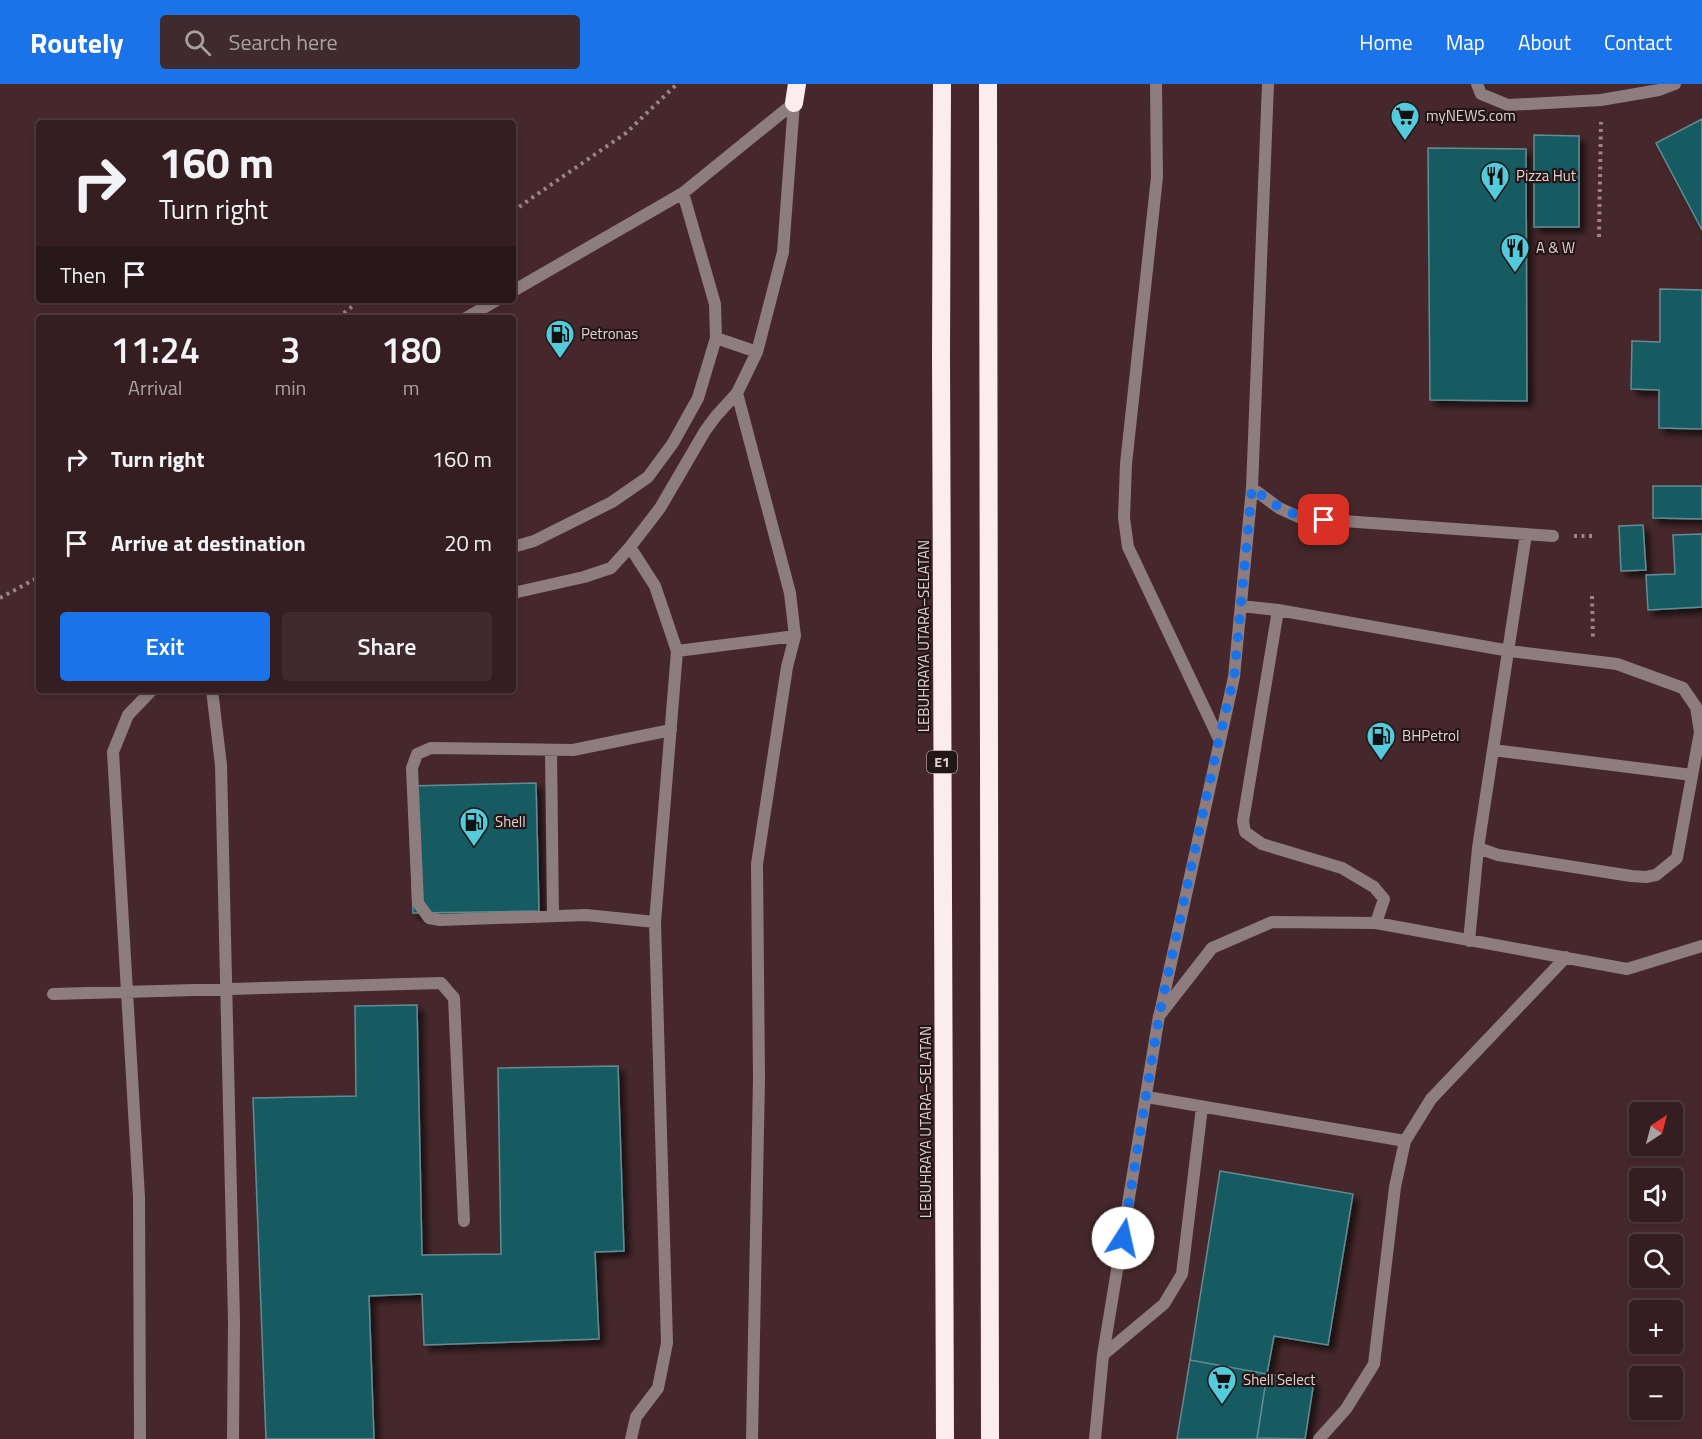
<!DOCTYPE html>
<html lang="en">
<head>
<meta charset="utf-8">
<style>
  body { margin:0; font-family:"Titillium Web",sans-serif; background:#3f2b2e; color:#f1f3f6; height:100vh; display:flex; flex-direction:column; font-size:22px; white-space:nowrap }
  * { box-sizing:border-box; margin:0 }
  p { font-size:20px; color:#a9a2a5 }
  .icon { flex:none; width:33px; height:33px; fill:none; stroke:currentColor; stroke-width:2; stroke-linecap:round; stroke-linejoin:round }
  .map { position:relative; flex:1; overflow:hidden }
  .sheet { position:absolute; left:36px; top:231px; width:480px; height:378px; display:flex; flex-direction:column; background:#341e21; border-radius:6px; box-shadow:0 3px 9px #0003,0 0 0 2px #4e3c3f }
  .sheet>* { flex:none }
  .guide { position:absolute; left:36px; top:36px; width:480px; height:183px; border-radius:6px; box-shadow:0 3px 9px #0003,0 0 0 2px #4e3c3f; background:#341e21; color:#f1f3f6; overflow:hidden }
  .needle { width:39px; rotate:36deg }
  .tools { position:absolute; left:1629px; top:1018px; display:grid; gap:12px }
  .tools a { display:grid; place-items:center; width:54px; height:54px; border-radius:6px; background:#341e21; box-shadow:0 3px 9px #0003,0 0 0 2px #4e3c3f; font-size:30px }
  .pin { position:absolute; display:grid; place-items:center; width:51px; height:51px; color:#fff; margin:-26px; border-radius:12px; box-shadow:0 3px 9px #0006 }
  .me { position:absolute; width:66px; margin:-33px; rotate:10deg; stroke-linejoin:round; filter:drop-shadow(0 0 4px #0008) }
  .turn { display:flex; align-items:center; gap:21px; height:126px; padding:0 24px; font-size:27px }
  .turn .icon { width:78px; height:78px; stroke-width:2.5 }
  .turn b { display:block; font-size:42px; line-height:51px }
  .then { display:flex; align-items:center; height:57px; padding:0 24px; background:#0003; gap:12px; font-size:22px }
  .eta { display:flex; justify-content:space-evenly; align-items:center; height:102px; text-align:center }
  .eta b { font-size:36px; font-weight:600; line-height:42px }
  .primary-button { display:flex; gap:12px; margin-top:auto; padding:12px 24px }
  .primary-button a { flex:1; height:69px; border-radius:6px; background:#1a73e8; color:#fff; font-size:24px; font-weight:600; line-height:69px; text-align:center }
  .primary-button a+a { background:#3f2b2e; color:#f1f3f6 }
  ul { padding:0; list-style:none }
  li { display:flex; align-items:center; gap:18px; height:84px; padding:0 24px }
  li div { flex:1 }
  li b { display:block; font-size:22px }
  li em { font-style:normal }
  header { display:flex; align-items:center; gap:36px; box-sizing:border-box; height:84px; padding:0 30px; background:#1a73e8; color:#fff }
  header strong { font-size:28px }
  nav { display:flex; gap:33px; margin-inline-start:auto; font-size:21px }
  .search { width:420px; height:54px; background:#3f2b2e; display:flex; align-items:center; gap:15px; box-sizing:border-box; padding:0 21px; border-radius:6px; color:#a9a2a5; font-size:22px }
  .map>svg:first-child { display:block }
  .building { fill:#165a62; stroke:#648c92; stroke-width:1.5; filter:url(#shadow) }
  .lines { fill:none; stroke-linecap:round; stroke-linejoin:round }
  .path { stroke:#9c8487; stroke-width:4; stroke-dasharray:3 4.5; stroke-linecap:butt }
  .service { stroke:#8d7d7e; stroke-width:12 }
  .motorway { stroke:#fceced; stroke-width:18 }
  .route { stroke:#1a73e8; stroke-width:10; stroke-dasharray:0 18 }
  .labels { text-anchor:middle; stroke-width:4.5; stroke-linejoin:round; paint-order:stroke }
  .shield { fill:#231617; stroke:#a99899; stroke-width:1.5 }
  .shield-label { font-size:14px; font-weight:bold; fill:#e3d0d1 }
  .poi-label { font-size:15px; fill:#e3d0d1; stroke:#231617; text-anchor:start }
  .street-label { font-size:15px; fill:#e3d0d1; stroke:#231617 }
</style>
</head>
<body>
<header>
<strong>Routely</strong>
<div class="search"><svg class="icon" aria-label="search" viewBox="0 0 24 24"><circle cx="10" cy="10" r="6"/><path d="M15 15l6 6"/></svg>Search here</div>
<nav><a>Home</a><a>Map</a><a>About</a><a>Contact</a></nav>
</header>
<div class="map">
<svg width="1702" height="1355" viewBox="0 0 1702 1355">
  <defs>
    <filter id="shadow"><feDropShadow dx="5.5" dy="5.5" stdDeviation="3" flood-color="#0009"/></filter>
  </defs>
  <rect width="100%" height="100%" fill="#46282c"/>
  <path class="building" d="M1702,35V146L1656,59Z
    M1534,51L1579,52V143H1534Z
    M1428,64L1526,65L1527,317L1430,316Z
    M1660,205L1702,206V345L1659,344V306L1631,305L1632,257L1660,258Z
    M1653,402H1702V435L1653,434Z
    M1643,441L1646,486L1621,487L1619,442Z
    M1702,450V523L1648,526L1646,491L1675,490L1673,451Z
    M536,699L539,827L413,829L409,702Z
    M417,921L422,1171L501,1170L498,984L618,982L624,1167L595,1168L599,1255L424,1261L422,1210L369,1212L374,1355H266L253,1014L356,1012L355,922Z
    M1220,1087L1353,1110L1328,1261L1274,1252L1267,1290L1190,1276Z
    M1190,1276L1267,1290L1257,1355H1177Z
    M1267,1290L1314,1297L1305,1355L1257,1354Z"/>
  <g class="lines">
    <path class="path" d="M513,127L626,49L677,0
      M1599,153L1601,38
      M338,234L360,216
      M1574,452H1594
      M1592,512L1593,556
      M0,514L39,493"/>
    <path class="service" d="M1156,0L1157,93L1126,380L1124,434L1128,463L1219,655
      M1477,0L1481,10L1508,21L1601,16L1659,6L1675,0
      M513,207L683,109L794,19
      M466,234L497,216
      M716,254L757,268
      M737,309L790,509L795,552L787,583L757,780L759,995L752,1355
      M1252,404L1279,424L1301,434L1553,452
      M513,463L534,457L612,418L648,393L673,359L698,314L716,254L715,220L683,109
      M630,463L655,502L677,567L655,838L667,1259L658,1304L636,1333L631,1355
      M513,509L584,493L611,484L630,463L660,424L705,347L716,332L737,309L757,268L783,168L794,19
      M1241,522L1278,526L1510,567L1617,580L1683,604L1696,623L1700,648L1677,774L1656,791L1646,793L1631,792L1498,771L1478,764
      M1278,526L1243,737L1245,748L1262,760L1342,784L1374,803L1384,815L1376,839
      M677,567L795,552
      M212,606L221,681L234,1237L233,1355
      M551,666L553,832
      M1493,666L1692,691
      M655,838L586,831L440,836L429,834L418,819L412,684L417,670L431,664L573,666L671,646
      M1469,857L1478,764L1526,450
      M53,910L441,899L454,914L464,1137
      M1160,929L1234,593L1252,404L1268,0
      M1147,1013L1405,1057
      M1103,1271L1164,1220L1182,1190L1202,1023
      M140,1355L139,1113L113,668L128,631L152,606
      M1095,1355L1103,1271L1159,932L1212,864L1272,838L1376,839L1627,885L1702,862
      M1319,1355L1346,1325L1374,1280L1395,1103L1405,1057L1431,1015L1566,873"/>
    <path class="motorway" d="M942,0L941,272L945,1355
      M988,0L990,1355
      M794,19L797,0"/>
  </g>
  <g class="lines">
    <path class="route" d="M1123,1154L1159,932L1219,655L1234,593L1252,404C1279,424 1290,433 1324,436"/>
  </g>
  <defs>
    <g id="supermarket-pin" transform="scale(1.5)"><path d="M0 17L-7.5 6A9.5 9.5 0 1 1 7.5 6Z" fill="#53cbda" stroke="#231617"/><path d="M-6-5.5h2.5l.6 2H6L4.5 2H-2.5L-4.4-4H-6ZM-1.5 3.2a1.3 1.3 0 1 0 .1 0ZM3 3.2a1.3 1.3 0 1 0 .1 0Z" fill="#111"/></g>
    <g id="restaurant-pin" transform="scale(1.5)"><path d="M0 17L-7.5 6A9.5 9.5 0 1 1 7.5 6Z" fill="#53cbda" stroke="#231617"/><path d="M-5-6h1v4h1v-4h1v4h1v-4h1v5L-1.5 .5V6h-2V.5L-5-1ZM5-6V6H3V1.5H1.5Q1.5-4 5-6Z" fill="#111"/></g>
    <g id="fuel-pin" transform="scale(1.5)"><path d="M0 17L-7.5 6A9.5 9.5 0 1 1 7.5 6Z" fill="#53cbda" stroke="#231617"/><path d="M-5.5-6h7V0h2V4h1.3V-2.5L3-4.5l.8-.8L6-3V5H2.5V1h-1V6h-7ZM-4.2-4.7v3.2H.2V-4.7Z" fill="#111"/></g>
  </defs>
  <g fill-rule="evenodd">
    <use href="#supermarket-pin" x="1405" y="32"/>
    <use href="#restaurant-pin" x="1495" y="92"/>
    <use href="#restaurant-pin" x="1515" y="164"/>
    <use href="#fuel-pin" x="560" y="250"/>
    <use href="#fuel-pin" x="1381" y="652"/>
    <use href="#fuel-pin" x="474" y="738"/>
    <use href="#supermarket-pin" x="1222" y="1296"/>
  </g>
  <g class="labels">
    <rect class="shield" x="927" y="667" width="30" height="22" rx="4.5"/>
    <g class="shield-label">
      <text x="942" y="683">E1</text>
    </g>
    <g class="poi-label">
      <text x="1426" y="37">myNEWS.com</text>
      <text x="1516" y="97">Pizza Hut</text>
      <text x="1536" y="169">A &amp; W</text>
      <text x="581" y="255">Petronas</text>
      <text x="1402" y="657">BHPetrol</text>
      <text x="495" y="743">Shell</text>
      <text x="1243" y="1301">Shell Select</text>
    </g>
    <g class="street-label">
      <text transform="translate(924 552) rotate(-90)" y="5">LEBUHRAYA UTARA–SELATAN</text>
      <text transform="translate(926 1038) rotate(-90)" y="5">LEBUHRAYA UTARA–SELATAN</text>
    </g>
  </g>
</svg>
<div class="tools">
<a><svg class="needle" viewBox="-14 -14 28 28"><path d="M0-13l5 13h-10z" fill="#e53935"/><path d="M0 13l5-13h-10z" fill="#a9a2a5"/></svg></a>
<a><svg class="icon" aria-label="sound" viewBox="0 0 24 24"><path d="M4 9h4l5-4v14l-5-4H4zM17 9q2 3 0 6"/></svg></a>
<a><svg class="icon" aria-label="search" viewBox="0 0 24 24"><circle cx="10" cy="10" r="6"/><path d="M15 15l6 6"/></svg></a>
<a>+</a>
<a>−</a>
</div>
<div class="pin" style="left:1324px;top:436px;background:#d93025"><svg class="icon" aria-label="arrive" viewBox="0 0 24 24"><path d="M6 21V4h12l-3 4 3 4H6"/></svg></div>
<svg class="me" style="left:1123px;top:1154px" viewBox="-20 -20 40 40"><circle r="19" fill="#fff"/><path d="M0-13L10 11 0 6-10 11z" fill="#1a73e8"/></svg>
<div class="guide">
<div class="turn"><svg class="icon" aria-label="right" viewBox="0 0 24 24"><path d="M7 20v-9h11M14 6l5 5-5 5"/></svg><div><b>160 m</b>Turn right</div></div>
<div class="then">Then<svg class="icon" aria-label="arrive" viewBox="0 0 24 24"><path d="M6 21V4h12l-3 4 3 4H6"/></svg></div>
</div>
<section class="sheet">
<div class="eta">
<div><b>11:24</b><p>Arrival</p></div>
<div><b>3</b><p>min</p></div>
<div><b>180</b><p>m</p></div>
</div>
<ul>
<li><svg class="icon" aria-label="right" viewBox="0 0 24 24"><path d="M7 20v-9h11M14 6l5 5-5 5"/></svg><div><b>Turn right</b></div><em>160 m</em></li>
<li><svg class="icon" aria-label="arrive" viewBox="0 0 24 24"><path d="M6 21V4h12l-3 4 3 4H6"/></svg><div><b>Arrive at destination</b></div><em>20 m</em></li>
</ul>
<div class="primary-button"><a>Exit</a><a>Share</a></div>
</section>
</div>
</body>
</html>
